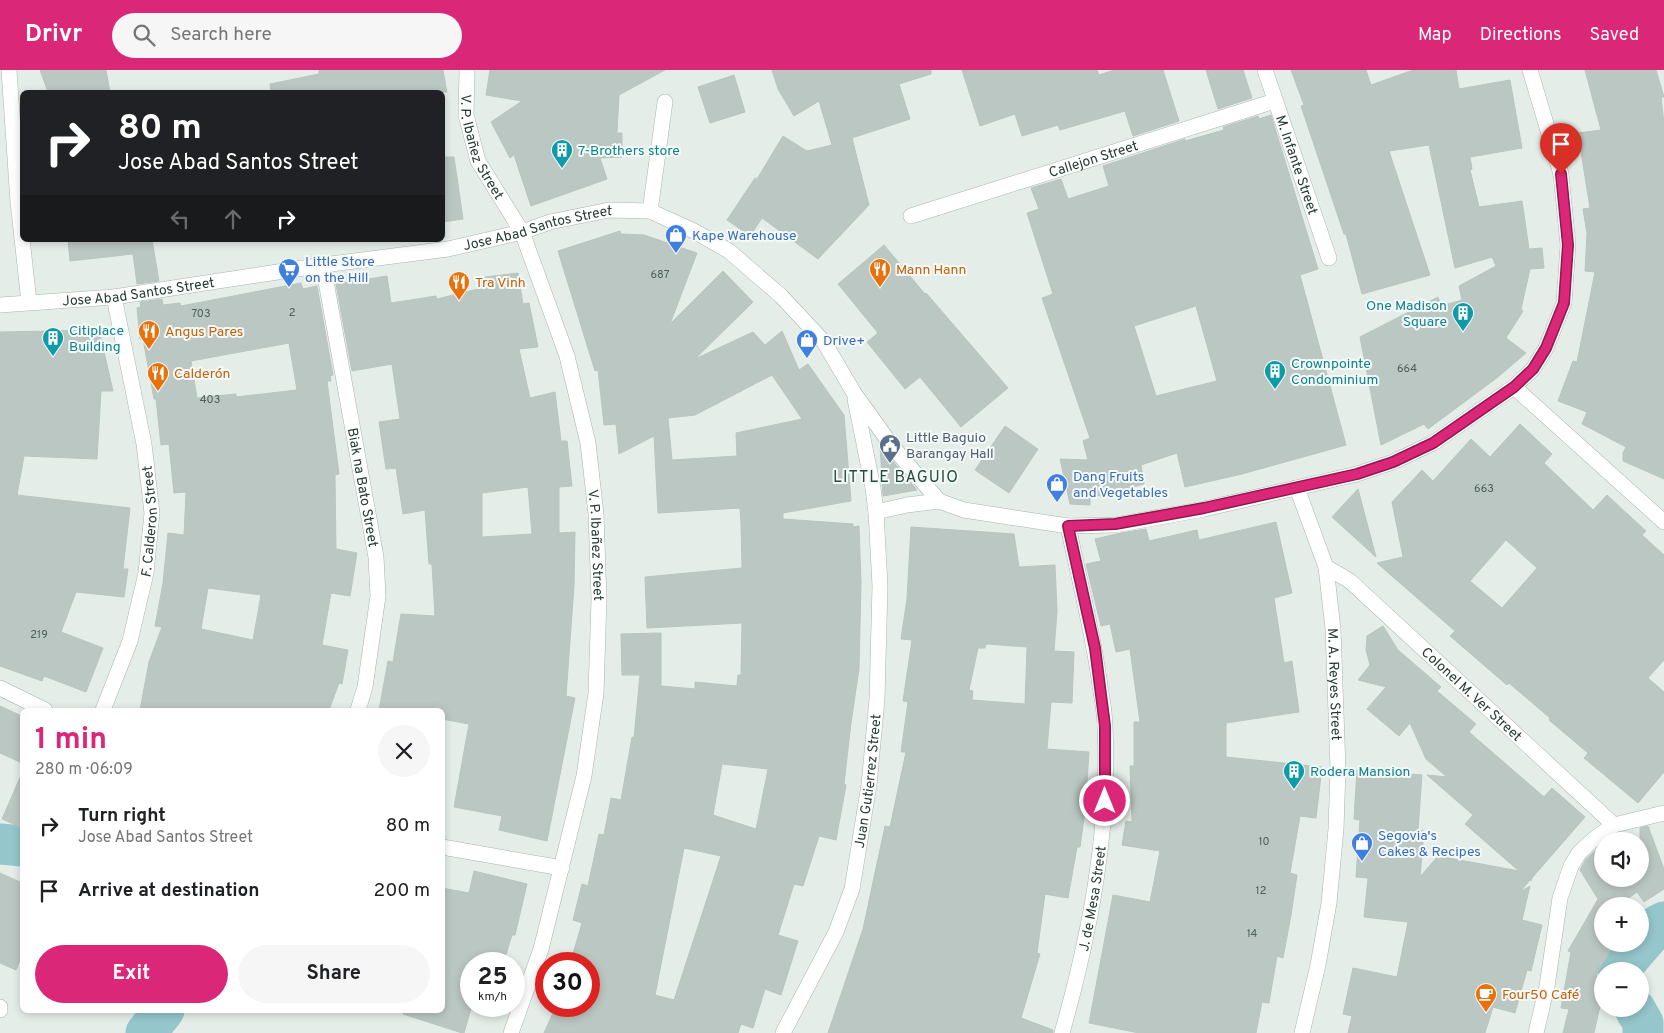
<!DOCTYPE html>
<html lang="en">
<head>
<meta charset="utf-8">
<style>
  body { margin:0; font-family:Overpass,sans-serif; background:#f6f6f6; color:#202124; height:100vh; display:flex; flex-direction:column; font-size:19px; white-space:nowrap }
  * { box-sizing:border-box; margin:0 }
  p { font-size:16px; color:#757577 }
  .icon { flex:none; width:28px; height:28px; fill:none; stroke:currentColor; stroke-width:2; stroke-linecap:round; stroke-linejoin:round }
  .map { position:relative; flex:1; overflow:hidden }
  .side { position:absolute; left:20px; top:638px; width:425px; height:305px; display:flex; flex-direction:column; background:#fff; border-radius:8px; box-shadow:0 2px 8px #0003 }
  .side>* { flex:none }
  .guide { position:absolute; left:20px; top:20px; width:425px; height:152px; border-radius:8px; box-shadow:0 2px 8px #0003; background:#202124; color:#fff; overflow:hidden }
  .controls { position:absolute; left:1594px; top:762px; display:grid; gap:10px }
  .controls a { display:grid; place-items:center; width:55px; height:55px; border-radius:50%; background:#fff; box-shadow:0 2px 8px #0003; font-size:25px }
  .speed { position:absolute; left:460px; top:882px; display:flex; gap:10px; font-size:25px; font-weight:700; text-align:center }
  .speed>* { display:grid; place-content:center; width:65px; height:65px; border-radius:50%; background:#fff; box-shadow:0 2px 8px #0003; line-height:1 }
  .speed small { font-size:12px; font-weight:400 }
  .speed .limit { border:8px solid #d22; background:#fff; color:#111 }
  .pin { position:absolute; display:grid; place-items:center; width:42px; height:42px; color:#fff; margin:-51px -21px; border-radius:50% 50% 50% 0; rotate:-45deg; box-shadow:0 0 5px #0007 }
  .pin .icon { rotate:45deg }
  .me { position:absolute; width:55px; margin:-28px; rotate:0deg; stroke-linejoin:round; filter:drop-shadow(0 0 4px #0008) }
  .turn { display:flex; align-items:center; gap:18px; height:105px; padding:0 15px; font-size:22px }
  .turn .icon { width:65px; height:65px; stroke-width:2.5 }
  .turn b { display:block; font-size:35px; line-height:42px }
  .lanes { display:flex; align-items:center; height:48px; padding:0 15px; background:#0003; justify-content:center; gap:25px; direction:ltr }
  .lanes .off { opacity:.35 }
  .round { display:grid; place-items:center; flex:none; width:52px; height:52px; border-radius:26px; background:#f6f6f6 }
  .head { display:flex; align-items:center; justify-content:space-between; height:85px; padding:0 15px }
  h1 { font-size:30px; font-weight:700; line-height:38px; color:#db2777 }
  .cta { display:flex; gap:10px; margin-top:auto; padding:10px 15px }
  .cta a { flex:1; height:58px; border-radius:30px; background:#db2777; color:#fff; font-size:20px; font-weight:700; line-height:58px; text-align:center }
  .cta a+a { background:#f6f6f6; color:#202124 }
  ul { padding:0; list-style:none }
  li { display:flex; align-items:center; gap:15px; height:65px; padding:0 15px }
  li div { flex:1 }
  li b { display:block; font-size:19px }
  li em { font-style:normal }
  header { display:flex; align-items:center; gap:30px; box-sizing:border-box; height:70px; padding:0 25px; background:#db2777; color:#fff }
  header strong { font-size:24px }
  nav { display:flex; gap:28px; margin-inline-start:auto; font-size:18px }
  .search { width:350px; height:45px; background:#f6f6f6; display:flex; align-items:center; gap:12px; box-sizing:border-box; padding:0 18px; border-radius:28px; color:#757577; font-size:19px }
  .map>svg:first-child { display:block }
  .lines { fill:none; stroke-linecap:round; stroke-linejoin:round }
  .river { stroke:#94c6cb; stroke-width:41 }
  .building { fill:#bbc7c2; stroke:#b8c6bf; fill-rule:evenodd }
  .minor-casing { stroke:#a8b5af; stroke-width:16 }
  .minor { stroke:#fff; stroke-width:15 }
  .route-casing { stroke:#8e194d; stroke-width:12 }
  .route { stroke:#db2777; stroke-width:9 }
  .labels { text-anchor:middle; stroke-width:4; stroke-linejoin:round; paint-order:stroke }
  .number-label { font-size:11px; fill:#4b6058 }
  .street-label { font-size:14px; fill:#263d35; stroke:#f5f9f7 }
  .culture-label { font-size:14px; fill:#0d838f; stroke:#f5f9f7; text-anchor:start }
  .shop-label { font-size:14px; fill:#366cbe; stroke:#f5f9f7; text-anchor:start }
  .food-label { font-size:14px; fill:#c56008; stroke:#f5f9f7; text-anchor:start }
  .service-label { font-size:14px; fill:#4e5e75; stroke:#f5f9f7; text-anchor:start }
  .quarter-label { font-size:16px; letter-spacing:1px; fill:#244d40; stroke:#f5f9f7 }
</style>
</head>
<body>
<header>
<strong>Drivr</strong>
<div class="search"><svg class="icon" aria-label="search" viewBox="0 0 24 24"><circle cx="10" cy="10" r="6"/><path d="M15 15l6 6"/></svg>Search here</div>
<nav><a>Map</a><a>Directions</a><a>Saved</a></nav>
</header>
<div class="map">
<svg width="1664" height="963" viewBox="0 0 1664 963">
  <rect width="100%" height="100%" fill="#e5ede9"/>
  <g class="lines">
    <path class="river" d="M0,774L22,776
      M1618,901L1658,855L1664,852
      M1635,939L1643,953V963
      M146,963L164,940"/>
  </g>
  <path class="building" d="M40,0H106L110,22H48Z
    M319,0H443L447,22H271L270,14L319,4Z
    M490,0H665L619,25L617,63H622V87L600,88L607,109L531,136L514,85L510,88L491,52L522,31L486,25Z
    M772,0H931V4L899,14L910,49L852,68L869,135L818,189L762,148L750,166L727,150L755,108L757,109L783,66L807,81L832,75L819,31L794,46L778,19Z
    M962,0H1097L1099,5L1114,0H1163L1179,51L1133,66L1125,41L1060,60L1058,55L1022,66L1015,44L980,56Z
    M1206,0H1243L1252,28L1218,39Z
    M1291,0H1366L1371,15L1413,0H1456L1459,19L1510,10L1522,78L1470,87L1472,99L1470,100L1479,137L1522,131L1529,179L1542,178L1544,198L1530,199L1521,239L1523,241L1506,268L1526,283L1498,307L1428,359L1424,354L1381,375L1360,267L1438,227L1441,236L1462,230L1459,216L1496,196L1492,187L1455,198L1429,75L1389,81L1430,205L1362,224L1346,164H1344L1301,36L1304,35Z
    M1585,0H1656L1664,27H1661L1664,54V409L1623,391V383L1626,377L1582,354L1587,342L1558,331L1573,291L1577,292L1595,202L1585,201L1587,163L1583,139L1590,138L1578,63L1601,60Z
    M734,5L745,42L710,53L698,17Z
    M1271,45L1318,199L1300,205L1346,375L1242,404L1185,417L1177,383L1141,395L1144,414L1090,428V435L1070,434L1060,389L1088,390L1083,371L1090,368L1042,228L1053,224L1027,143L1039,139L1031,118L1061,109L1068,129L1109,116L1103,96L1185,69V71L1224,60L1223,57L1258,46L1259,49ZM1196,236L1217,311L1156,326L1134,256Z
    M442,87H454L463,149L442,152Z
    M620,161L621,164L644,165L697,183L670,254L723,201L753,232L695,289L753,262L765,275L782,261L799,300L808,294L844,345L851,431L783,443V449L853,454V457L859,456L861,513L859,599L851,653L844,714L846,715L836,770L819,766L803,816L794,814L778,865L798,871L781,925L765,919L753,958L741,954L738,963H544L556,936H589V894H570L582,853L573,850L582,814L588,816L599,764L604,765L611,728L621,730L632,667L634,668L640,605H622L621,564L661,563V616L695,619V612L737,616L738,605H741L742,553L647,558L645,507L742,498L741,454L740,438L658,443L654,366L619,384L616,354L604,355L598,300L595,301L558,181ZM772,305L802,349L736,363L737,386L672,390L668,348L695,345ZM722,694L768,699L756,759L713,745ZM684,778L721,786L674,930L655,925Z
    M68,170H152L159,211L137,214L133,184L70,191Z
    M884,175L925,224L926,223L1008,318L961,357L920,307L905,319L867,272L878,263L838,214Z
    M518,203L523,234L529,233L538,277L519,279L530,328L555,322L561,371H567L572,416L559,417V463L575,462L574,516L566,626L575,628L547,771L499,760L502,746L454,737L469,654L442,649V640H379L388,591L393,592L401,544L435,546L432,494H429L425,440L403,444L396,398L386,399L379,352L400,349L392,294L352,301L336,214L387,206L391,233L436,226L437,229L486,217L485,207ZM528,417L532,464L482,467V423Z
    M301,213L303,219L317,216L333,305L330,306L331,311H327L339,404L335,405L336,479L357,483L350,526L331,523L322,575L348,580L342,614L339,613L329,640H140L149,592L162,557L155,556L163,513L168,463L184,465L186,422L174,423L169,374L161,375L156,329H154L143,269H140L137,238L141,237L140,232L162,229L163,235L180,233L181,236ZM289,273L297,320L236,327V324L197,328L191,291ZM208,518L261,525L253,570L201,559Z
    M99,260L113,321H101L97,389L24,386L17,425L130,438L123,499H128L124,527L76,522L61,562L103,578L86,622L44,606L42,611L0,596V262Z
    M1520,354L1552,384L1544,393L1593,440L1607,425L1646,461L1642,465L1664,485V590L1648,608L1664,622V702L1638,733L1584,688L1588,683L1549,650L1550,648L1509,613L1507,615L1450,566L1455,561L1377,493L1403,487L1392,432L1422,400L1433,411L1471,369L1490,387ZM1506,470L1537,498L1502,538L1470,511Z
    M1005,356L1038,379L1009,423L975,400Z
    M880,375L885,382L917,420L883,426Z
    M1358,419L1376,487L1332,447Z
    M1276,452L1292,523L1274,528L1284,593L1292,591L1299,642L1226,653V687L1322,697L1316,748L1300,746L1290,803L1297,805L1291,845L1283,888L1277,886L1269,933L1262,932L1256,963H1139L1089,953L1113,825L1150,832L1160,781L1122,775L1126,751L1132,752L1130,696H1134V652H1140L1130,579L1116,582L1110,554L1101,556L1086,494L1101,491L1095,469L1121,463L1146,459L1149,471L1197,460L1199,470Z
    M911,457L1014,464L1019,497L1055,495L1057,541L1054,581L1074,582L1072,633L1051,632L1047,679L1089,682L1085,741L1080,777H1077L1068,828L1045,824L1037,883L1040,884L1021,948L1053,960V963H828L863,859L885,756L890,757L906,682H901L908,632L903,631L912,570L901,569L907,529ZM986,574L1027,577L1025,634L972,630L973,621L969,620L978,578H985Z
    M1383,556L1398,580L1441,617L1437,621L1476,654L1469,662L1544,727L1552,718L1585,747L1532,808L1531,811L1530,810L1520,822L1530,816L1522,850L1542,855L1531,901L1527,900L1515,943L1493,937L1485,963H1348L1352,946L1343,944L1353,898L1397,907L1408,852L1364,847L1368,808L1356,807L1360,750L1354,749L1357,700L1422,705L1418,760L1424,761L1420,807L1438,786L1519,801L1465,754L1473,745L1427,705L1447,707L1426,689L1410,653L1399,666L1367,639L1386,617L1358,610L1370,595L1366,580L1367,566Z
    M0,636L22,646V693L0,683Z
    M22,703V758L2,749Z
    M1648,756L1664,799V819L1644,832L1637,822L1618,836L1602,835V874H1614L1596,905L1602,910V927L1594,963H1563L1569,939L1561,938L1571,882L1568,881L1598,829L1580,800L1586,789L1594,782L1602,777V809H1640V758Z
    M474,801L527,814L515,865H512L503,894H471V939L464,963H462L403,944V940H442V818L469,823Z
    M0,803L22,813V885L16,900L0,893Z"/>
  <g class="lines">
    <g class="minor-casing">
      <g id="minor">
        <path d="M9,0L18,132L29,232"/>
        <path id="s1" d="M467,0L466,45L478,91L522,162L567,286L588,373L596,444L599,529L596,623L584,706L541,879L511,963"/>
        <path id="s2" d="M1265,0L1329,188"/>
        <path d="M650,141L665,32"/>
        <path id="s3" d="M911,146L1275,31"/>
        <path id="s4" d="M323,195L376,487L378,526L365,617L358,640"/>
        <path id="s5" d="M0,235L114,227L323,195L448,179L522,162L550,152L609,140L650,141L694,161L729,181L781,226L824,272L854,323L892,376L939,431"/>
        <path d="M1514,317L1664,452"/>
        <path id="s6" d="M1297,418L1326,497L1333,559L1338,699L1336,759L1329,833L1318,895L1302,963"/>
        <path d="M876,442L907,435L939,431L964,440L1068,456L1115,455L1204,439L1357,404L1393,392L1433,373L1514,317L1533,299L1546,278L1564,233L1568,175L1561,104L1530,0"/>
        <path id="s7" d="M1326,497L1350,511L1614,755"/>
        <path d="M0,618L45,640"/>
        <path id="s8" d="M103,640L130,571L146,503L152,443L144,374L114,227"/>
        <path d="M442,777L562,798"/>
        <path d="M0,937V940"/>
        <path id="s9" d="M783,963L836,862L852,819L869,715L877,629L880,516L876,442L873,418L855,329"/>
        <path id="s10" d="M1062,963C1090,864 1110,760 1105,657C1105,643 1102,629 1100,616C1093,562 1079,509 1068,456"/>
        <path d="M1536,963L1547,916L1560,828L1571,796L1579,783L1594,769L1614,755L1664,743"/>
      </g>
    </g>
    <use href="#minor" class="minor"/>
  </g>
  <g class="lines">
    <g class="route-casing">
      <path id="route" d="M1105,731V656L1095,578L1068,456L1115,454L1204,438L1357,404L1393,392L1433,373L1514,317L1533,299L1546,278L1564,233L1568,175L1561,104"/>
    </g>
    <use href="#route" class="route"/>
  </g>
  <defs>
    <g id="building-pin" transform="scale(1.125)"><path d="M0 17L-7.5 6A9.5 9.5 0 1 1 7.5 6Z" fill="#0f9aa8" stroke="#f5f9f7"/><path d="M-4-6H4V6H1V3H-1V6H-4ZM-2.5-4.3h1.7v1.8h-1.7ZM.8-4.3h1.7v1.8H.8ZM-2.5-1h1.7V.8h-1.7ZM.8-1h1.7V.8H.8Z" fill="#fff"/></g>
    <g id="shop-pin" transform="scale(1.125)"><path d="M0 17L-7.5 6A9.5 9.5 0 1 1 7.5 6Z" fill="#3f7fe0" stroke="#f5f9f7"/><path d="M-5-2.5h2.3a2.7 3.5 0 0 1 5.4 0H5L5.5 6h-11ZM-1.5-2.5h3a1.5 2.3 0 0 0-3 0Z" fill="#fff"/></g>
    <g id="supermarket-pin" transform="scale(1.125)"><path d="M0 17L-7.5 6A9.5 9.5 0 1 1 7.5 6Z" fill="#3f7fe0" stroke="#f5f9f7"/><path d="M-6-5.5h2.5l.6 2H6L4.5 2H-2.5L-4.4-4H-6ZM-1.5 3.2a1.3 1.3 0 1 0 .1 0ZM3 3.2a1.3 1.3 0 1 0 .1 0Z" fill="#fff"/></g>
    <g id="restaurant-pin" transform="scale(1.125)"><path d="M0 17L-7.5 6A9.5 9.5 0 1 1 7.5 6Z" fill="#e8710a" stroke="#f5f9f7"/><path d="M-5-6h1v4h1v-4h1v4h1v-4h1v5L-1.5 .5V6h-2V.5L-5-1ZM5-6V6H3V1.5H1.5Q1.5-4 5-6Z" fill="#fff"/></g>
    <g id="civic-pin" transform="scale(1.125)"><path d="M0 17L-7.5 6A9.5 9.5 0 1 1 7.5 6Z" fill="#5c6f8a" stroke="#f5f9f7"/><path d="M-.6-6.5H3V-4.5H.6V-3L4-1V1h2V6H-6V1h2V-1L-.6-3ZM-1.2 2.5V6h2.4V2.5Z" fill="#fff"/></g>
    <g id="cafe-pin" transform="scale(1.125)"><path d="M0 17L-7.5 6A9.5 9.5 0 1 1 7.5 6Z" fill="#e8710a" stroke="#f5f9f7"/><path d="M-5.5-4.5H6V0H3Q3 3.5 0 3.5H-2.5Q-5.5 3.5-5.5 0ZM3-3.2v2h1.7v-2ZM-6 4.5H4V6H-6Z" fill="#fff"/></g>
  </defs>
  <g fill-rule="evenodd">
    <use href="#building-pin" x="562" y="80"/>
    <use href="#shop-pin" x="676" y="165"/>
    <use href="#supermarket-pin" x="289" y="199"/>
    <use href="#restaurant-pin" x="880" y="199"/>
    <use href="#restaurant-pin" x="459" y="212"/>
    <use href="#building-pin" x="1463" y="243"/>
    <use href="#restaurant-pin" x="149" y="261"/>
    <use href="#building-pin" x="53" y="268"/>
    <use href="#shop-pin" x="807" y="270"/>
    <use href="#building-pin" x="1275" y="301"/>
    <use href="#restaurant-pin" x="158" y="303"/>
    <use href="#civic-pin" x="890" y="375"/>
    <use href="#shop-pin" x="1057" y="414"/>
    <use href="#building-pin" x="1294" y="701"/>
    <use href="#shop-pin" x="1362" y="773"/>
    <use href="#cafe-pin" x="1486" y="924"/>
  </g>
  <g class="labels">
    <g class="number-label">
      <text x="660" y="208">687</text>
      <text x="292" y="246">2</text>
      <text x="201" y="247">703</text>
      <text x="1407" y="302">664</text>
      <text x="210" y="333">403</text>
      <text x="1484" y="422">663</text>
      <text x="39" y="568">219</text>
      <text x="1264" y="775">10</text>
      <text x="1261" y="824">12</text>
      <text x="1252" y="867">14</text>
    </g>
    <g class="street-label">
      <text dy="5" stroke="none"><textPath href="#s1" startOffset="80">V. P. Ibañez Street</textPath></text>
      <text dy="5" stroke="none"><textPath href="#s3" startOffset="191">Callejon Street</textPath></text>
      <text dy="5" stroke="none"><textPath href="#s2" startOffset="100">M. Infante Street</textPath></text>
      <text dy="5" stroke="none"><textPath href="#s5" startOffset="544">Jose Abad Santos Street</textPath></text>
      <text dy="5" stroke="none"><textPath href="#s5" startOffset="139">Jose Abad Santos Street</textPath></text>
      <text dy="5" stroke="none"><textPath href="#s4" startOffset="226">Biak na Bato Street</textPath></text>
      <text dy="5" stroke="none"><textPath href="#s8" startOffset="196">F. Calderon Street</textPath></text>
      <text dy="5" stroke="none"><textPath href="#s1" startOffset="500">V. P. Ibañez Street</textPath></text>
      <text dy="5" stroke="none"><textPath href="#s6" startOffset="202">M. A. Reyes Street</textPath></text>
      <text dy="5" stroke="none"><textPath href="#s7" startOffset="194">Colonel M. Ver Street</textPath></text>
      <text dy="5" stroke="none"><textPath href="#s9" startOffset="269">Juan Gutierrez Street</textPath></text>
      <text dy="5" stroke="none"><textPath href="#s10" startOffset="138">J. de Mesa Street</textPath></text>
    </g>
    <g class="culture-label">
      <text x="578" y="85">7-Brothers store</text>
      <text x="1447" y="240" text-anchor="end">One Madison<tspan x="1447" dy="16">Square</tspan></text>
      <text x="69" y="265">Citiplace<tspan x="69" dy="16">Building</tspan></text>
      <text x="1291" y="298">Crownpointe<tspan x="1291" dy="16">Condominium</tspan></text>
      <text x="1310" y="706">Rodera Mansion</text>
    </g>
    <g class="shop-label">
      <text x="692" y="170">Kape Warehouse</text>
      <text x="305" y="196">Little Store<tspan x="305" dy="16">on the Hill</tspan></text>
      <text x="823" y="275">Drive+</text>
      <text x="1073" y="411">Dang Fruits<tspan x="1073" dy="16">and Vegetables</tspan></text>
      <text x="1378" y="770">Segovia's<tspan x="1378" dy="16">Cakes &amp; Recipes</tspan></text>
    </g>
    <g class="food-label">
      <text x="896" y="204">Mann Hann</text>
      <text x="475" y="217">Tra Vinh</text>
      <text x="165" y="266">Angus Pares</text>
      <text x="174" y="308">Calderón</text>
      <text x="1502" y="929">Four50 Café</text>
    </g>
    <g class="service-label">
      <text x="906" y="372">Little Baguio<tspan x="906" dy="16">Barangay Hall</tspan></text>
    </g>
    <g class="quarter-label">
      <text x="896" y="412">LITTLE BAGUIO</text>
    </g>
  </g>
</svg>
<div class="controls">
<a><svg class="icon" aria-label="sound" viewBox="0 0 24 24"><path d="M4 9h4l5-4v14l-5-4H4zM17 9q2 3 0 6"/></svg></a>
<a>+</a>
<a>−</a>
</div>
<div class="speed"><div>25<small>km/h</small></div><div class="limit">30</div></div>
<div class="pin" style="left:1561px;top:104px;background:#d93025"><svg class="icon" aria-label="arrive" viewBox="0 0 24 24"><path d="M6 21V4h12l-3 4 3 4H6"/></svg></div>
<svg class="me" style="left:1105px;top:731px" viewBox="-20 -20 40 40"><circle r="17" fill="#db2777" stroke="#fff" stroke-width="3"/><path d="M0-11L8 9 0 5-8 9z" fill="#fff"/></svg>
<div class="guide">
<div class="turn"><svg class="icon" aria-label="right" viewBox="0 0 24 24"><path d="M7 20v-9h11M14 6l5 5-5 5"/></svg><div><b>80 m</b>Jose Abad Santos Street</div></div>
<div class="lanes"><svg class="icon off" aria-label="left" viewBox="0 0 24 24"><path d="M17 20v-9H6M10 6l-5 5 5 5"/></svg><svg class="icon off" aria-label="ahead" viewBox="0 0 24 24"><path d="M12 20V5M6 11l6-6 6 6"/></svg><svg class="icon" aria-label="right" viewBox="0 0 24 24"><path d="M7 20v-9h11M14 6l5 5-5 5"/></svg></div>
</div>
<section class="side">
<div class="head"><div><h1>1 min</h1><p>280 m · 06:09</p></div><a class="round"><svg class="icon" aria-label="close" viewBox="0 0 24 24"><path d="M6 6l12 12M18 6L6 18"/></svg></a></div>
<ul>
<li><svg class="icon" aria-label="right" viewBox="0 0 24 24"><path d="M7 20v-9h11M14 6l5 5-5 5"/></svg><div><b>Turn right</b><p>Jose Abad Santos Street</p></div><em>80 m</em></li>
<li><svg class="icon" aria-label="arrive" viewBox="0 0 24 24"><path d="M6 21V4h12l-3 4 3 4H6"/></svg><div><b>Arrive at destination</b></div><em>200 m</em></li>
</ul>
<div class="cta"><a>Exit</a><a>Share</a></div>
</section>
</div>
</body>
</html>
